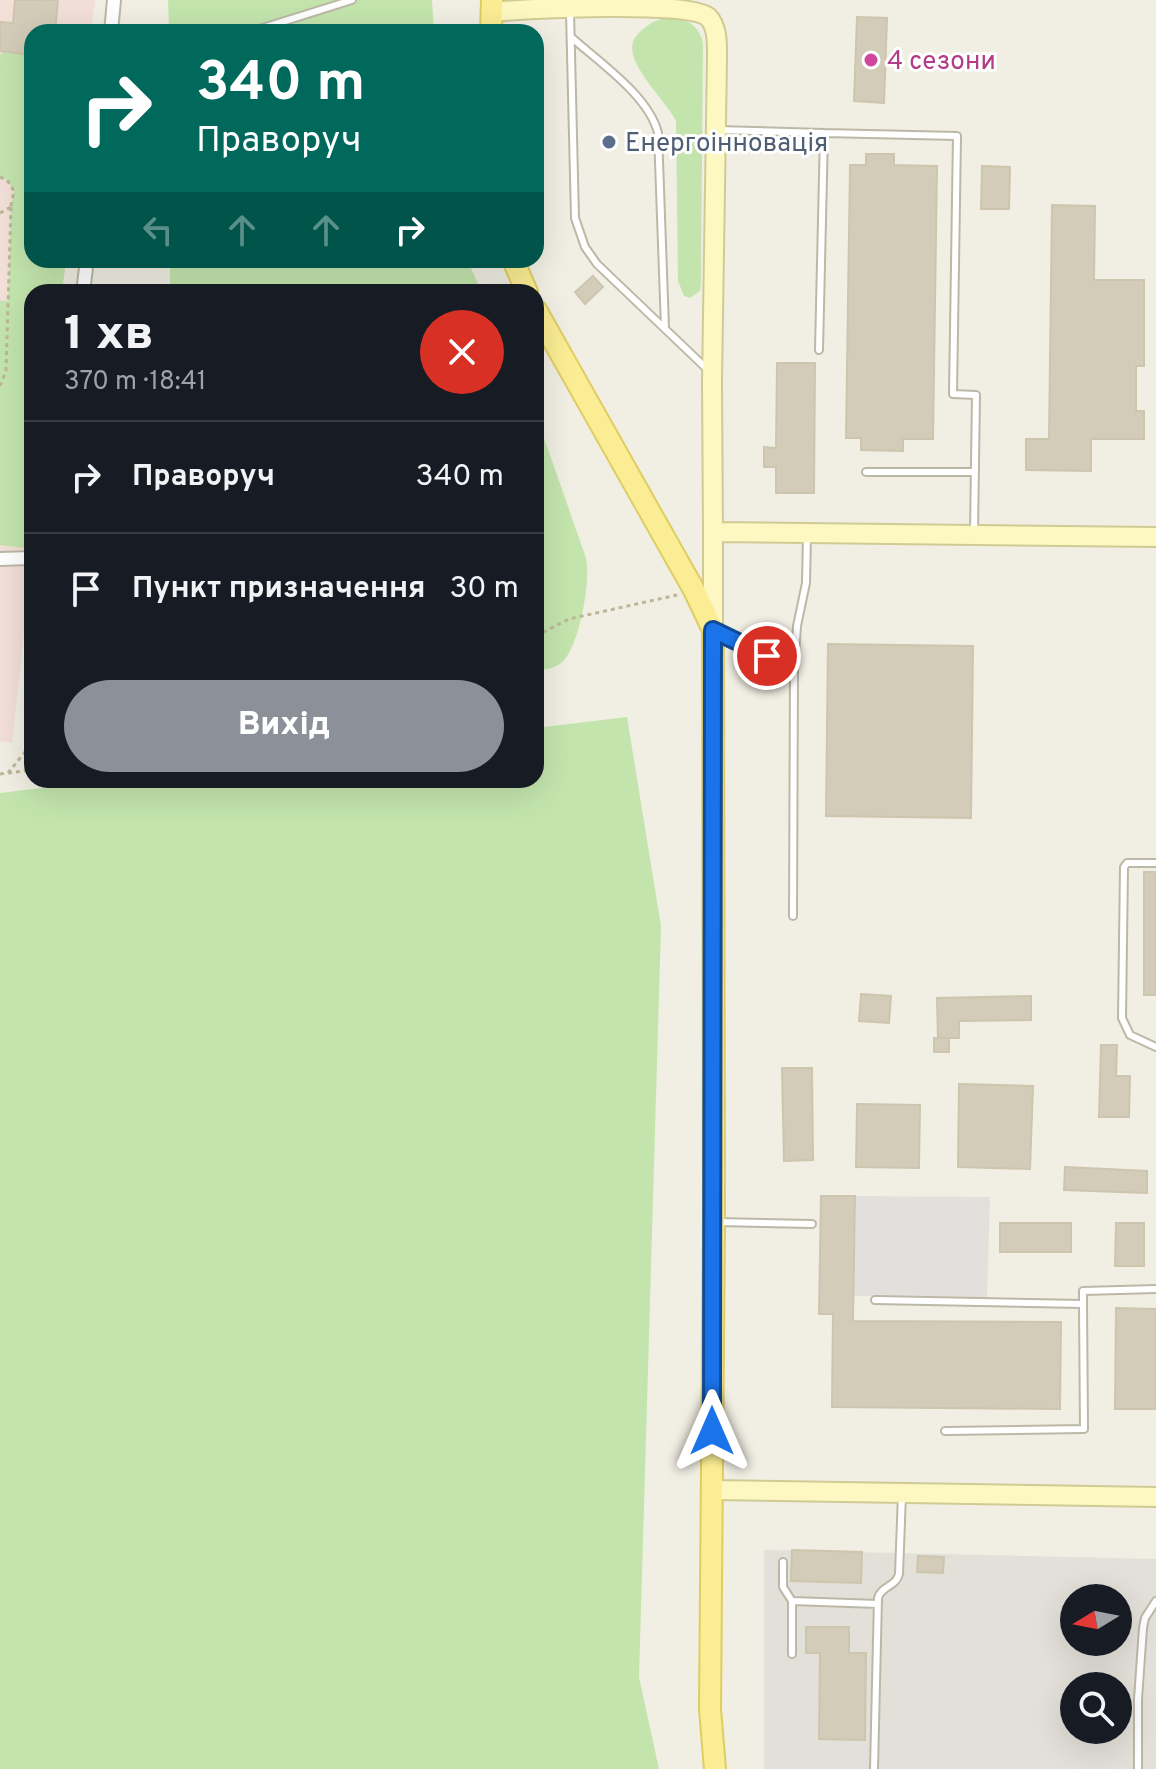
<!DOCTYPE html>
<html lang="uk">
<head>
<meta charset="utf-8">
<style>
  body { margin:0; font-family:Overpass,sans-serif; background:#20242c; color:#f1f3f6; height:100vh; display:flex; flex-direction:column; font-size:30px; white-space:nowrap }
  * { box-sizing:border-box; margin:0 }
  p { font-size:26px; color:#9ea1a6 }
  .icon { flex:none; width:44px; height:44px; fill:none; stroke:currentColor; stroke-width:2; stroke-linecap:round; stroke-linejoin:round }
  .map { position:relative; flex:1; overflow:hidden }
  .sheet { position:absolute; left:24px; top:284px; width:520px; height:504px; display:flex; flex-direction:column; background:#171b24; border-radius:24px; box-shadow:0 8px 32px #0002 }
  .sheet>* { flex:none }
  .banner { position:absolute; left:24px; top:24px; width:520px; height:244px; border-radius:24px; box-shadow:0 8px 32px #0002; background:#00695c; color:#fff; overflow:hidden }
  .needle { width:52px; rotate:260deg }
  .buttons { position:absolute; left:1060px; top:1584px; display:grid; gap:16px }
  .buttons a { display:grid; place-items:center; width:72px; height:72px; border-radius:50%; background:#171b24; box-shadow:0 8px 32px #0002; font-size:40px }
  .pin { position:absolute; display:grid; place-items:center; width:68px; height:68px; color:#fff; margin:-34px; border:4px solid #fff; border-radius:50%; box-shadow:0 2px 8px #0007 }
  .me { position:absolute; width:88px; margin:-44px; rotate:0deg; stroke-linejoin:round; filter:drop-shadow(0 0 6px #0008) }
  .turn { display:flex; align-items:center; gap:28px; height:168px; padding:0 40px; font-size:36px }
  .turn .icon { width:104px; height:104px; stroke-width:2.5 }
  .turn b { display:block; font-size:56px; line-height:68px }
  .lanes { display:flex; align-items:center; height:76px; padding:0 40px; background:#0003; justify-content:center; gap:40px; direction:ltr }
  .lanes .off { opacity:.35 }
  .round { display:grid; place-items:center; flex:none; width:84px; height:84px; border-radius:42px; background:#20242c }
  .summary { display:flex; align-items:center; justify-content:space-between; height:136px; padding:0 40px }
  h1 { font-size:48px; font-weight:800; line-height:60px }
  .cta { display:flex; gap:16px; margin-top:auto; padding:16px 40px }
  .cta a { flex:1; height:92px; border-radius:48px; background:#8c9099; color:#fff; font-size:32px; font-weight:800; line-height:92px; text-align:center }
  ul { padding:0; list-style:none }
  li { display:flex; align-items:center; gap:24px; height:112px; padding:0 40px; border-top:2px solid #363941 }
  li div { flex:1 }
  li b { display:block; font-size:30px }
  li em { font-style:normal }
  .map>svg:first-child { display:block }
  .industrial { fill:#e3e0d9; fill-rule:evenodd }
  .medical { fill:#f2dfd7 }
  .green { fill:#c3e5ad }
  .parking { fill:#e2e0dc }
  .building { fill:#d2ccb9; stroke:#cdc5ad; stroke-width:2 }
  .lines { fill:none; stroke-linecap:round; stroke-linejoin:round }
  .lane-casing { stroke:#bcb8a7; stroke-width:10 }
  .street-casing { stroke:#bcb8a7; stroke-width:16 }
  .secondary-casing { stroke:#d0ca94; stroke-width:22 }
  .primary-casing { stroke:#dfcd64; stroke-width:24 }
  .path { stroke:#bdb698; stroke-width:3; stroke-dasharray:4 4; stroke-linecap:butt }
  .lane { stroke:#fff; stroke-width:6 }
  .street { stroke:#fff; stroke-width:12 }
  .secondary { stroke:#fdf8c2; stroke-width:18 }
  .primary { stroke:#fbed93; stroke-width:20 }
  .route-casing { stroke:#114b97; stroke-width:20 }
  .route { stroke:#1a73e8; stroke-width:14 }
  .hotel-dot { fill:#d1479c; stroke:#fff; stroke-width:3 }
  .service-dot { fill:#5c6f8a; stroke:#fff; stroke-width:3 }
  .labels { text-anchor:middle; stroke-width:6; stroke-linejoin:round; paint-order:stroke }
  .hotel-label { font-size:26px; fill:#b23c85; stroke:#fff; text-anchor:start }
  .service-label { font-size:26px; fill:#4e5e75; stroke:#fff; text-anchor:start }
</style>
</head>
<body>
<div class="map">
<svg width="1156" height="1769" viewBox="0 0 1156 1769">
  <rect width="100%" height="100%" fill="#f1efe3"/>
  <path class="industrial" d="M764,1550L1156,1559V1769H764ZM1074,1598H1118V1642H1074ZM1074,1686H1118V1730H1074Z"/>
  <path class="medical" d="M0,0H95L91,32H32V260H66L62,292H32V561L12,743L0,741Z"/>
  <path class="green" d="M168,0H432L434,32H169Z
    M677,17C691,21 700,29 703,43L701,284L700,291L690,298L684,296L678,281L676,121C666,99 615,56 638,34C651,21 659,18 677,17Z
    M3,52L32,55V260H66L62,292H32V549L0,545V301H8L11,207L14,191L7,180L0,177V55Z
    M170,260H467L482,292H170Z
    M536,415L586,558C591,581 580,640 565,659C558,668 547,669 536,671Z
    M627,717L661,926L639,1677L659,1769H0V793L107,780H536V728Z"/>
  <path class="parking" d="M856,1196L990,1197L987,1298L854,1296Z"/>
  <path class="building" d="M15,0H58L55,32H32V55L0,51V22L13,23Z
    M857,17L887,18L884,103L854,101Z
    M866,154H894V165L937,166L933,439H903V451L861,450V438H846L850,165H866Z
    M982,166L1010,167L1009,209H981Z
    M1052,205L1095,206L1094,280H1144V366H1136V411H1144V439H1091V471L1026,470V439H1049Z
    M593,276L603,287L585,304L575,292Z
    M777,363H815L814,493H776V467H764V447L776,448Z
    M828,644L973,646L971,818L826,816Z
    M1144,872H1156V995H1144Z
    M861,994L891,996L889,1023L859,1021Z
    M1031,996V1020L959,1021V1038H939H949V1052H934V1038H938L937,998Z
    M1101,1045H1117L1116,1076H1130L1129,1117H1099Z
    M782,1068H812L813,1160L784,1161Z
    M959,1084L1033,1086L1030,1169L958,1167Z
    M857,1104L920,1105L919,1168L856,1167Z
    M1065,1167L1147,1171V1193L1064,1190Z
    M821,1196H855L853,1321L1061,1322L1060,1409L832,1407L833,1314H819Z
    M1000,1223H1071V1252H1000Z
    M1116,1223H1144V1266H1115Z
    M1116,1308L1156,1309V1409H1115Z
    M792,1550L862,1552L861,1583L791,1581Z
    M918,1556L944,1557L943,1573L917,1572Z
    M806,1627H849V1653H866L865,1740L819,1739L820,1653H806Z"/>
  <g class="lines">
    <g class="lane-casing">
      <path id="lane" d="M570,12L575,218L585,247L597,264L707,369
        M250,32L352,0
        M571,37C599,62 649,96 658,133L665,328
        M717,130L824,133L819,350
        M824,133L957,136L953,394L976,395L974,533
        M866,472H975
        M716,631L794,670L793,916
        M794,670L797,626L806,583L807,534
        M1156,863H1127L1124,867L1122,1018L1130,1035L1156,1047
        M716,1222L812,1224
        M875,1300L1083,1304V1291L1156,1289
        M945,1431L1084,1429L1083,1304
        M783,1562V1587L792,1601
        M792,1654V1601L878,1604
        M874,1769L878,1598C881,1586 896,1587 899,1574L902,1494
        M1138,1769V1699L1143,1628L1145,1618L1156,1601"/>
    </g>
    <g class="street-casing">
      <path id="street" d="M111,32L114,0
        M83,292L87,260
        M0,559L32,558"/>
    </g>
    <g class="secondary-casing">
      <path id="secondary" d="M492,12C527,9 687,0 708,17C718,27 717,45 717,58L712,382L713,532
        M713,630V532L1156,537
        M712,1490L1156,1497"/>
    </g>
    <g class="primary-casing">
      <path id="primary" d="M491,32L492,0
        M513,260L527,292
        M536,310L694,590L713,630L714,1222L710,1709L715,1769"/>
    </g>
    <path class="path" d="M0,177L7,180L14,191L11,206
      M0,213L11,207
      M0,386L6,371L11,207
      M536,636L569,619L677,595
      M8,773L32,770
      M0,774L8,773L25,752L32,736"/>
    <use href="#lane" class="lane"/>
    <use href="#street" class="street"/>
    <use href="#secondary" class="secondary"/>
    <use href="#primary" class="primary"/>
  </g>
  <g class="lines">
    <g class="route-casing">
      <path id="route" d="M712,1431L713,630L767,656"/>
    </g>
    <use href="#route" class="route"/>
  </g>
  <circle class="hotel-dot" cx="871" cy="60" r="8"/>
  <circle class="service-dot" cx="609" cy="142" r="8"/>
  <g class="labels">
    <g class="hotel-label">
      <text x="887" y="69">4 сезони</text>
    </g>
    <g class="service-label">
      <text x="625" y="151">Енергоінновація</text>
    </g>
  </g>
</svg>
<div class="buttons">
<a><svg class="needle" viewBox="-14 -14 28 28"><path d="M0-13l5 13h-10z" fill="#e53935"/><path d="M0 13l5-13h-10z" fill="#9ea1a6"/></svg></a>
<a><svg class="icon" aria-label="search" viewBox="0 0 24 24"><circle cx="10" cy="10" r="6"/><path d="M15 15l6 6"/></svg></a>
</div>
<div class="pin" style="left:767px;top:656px;background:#d93025"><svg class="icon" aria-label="arrive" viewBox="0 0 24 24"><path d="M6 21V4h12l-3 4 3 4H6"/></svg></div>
<svg class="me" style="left:712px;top:1431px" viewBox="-20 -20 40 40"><path d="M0-17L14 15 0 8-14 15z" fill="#1a73e8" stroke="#fff" stroke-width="4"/></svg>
<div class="banner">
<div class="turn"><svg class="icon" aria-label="right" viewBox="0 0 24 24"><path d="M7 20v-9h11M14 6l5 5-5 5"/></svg><div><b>340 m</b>Праворуч</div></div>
<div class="lanes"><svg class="icon off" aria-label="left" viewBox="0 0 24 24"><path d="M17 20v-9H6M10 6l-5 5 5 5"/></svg><svg class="icon off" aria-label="ahead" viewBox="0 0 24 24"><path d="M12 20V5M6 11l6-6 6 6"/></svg><svg class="icon off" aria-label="ahead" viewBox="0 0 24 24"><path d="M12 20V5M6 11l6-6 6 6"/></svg><svg class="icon" aria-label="right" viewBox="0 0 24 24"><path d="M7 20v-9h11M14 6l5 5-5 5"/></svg></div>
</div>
<section class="sheet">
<div class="summary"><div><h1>1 хв</h1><p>370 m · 18:41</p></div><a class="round" style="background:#d93025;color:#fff"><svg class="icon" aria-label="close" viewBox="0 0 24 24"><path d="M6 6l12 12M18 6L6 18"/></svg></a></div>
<ul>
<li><svg class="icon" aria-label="right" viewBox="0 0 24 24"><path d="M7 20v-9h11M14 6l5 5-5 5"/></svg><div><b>Праворуч</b></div><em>340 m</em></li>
<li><svg class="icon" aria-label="arrive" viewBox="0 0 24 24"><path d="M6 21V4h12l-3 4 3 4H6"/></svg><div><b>Пункт призначення</b></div><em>30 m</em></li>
</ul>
<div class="cta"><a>Вихід</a></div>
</section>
</div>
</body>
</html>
